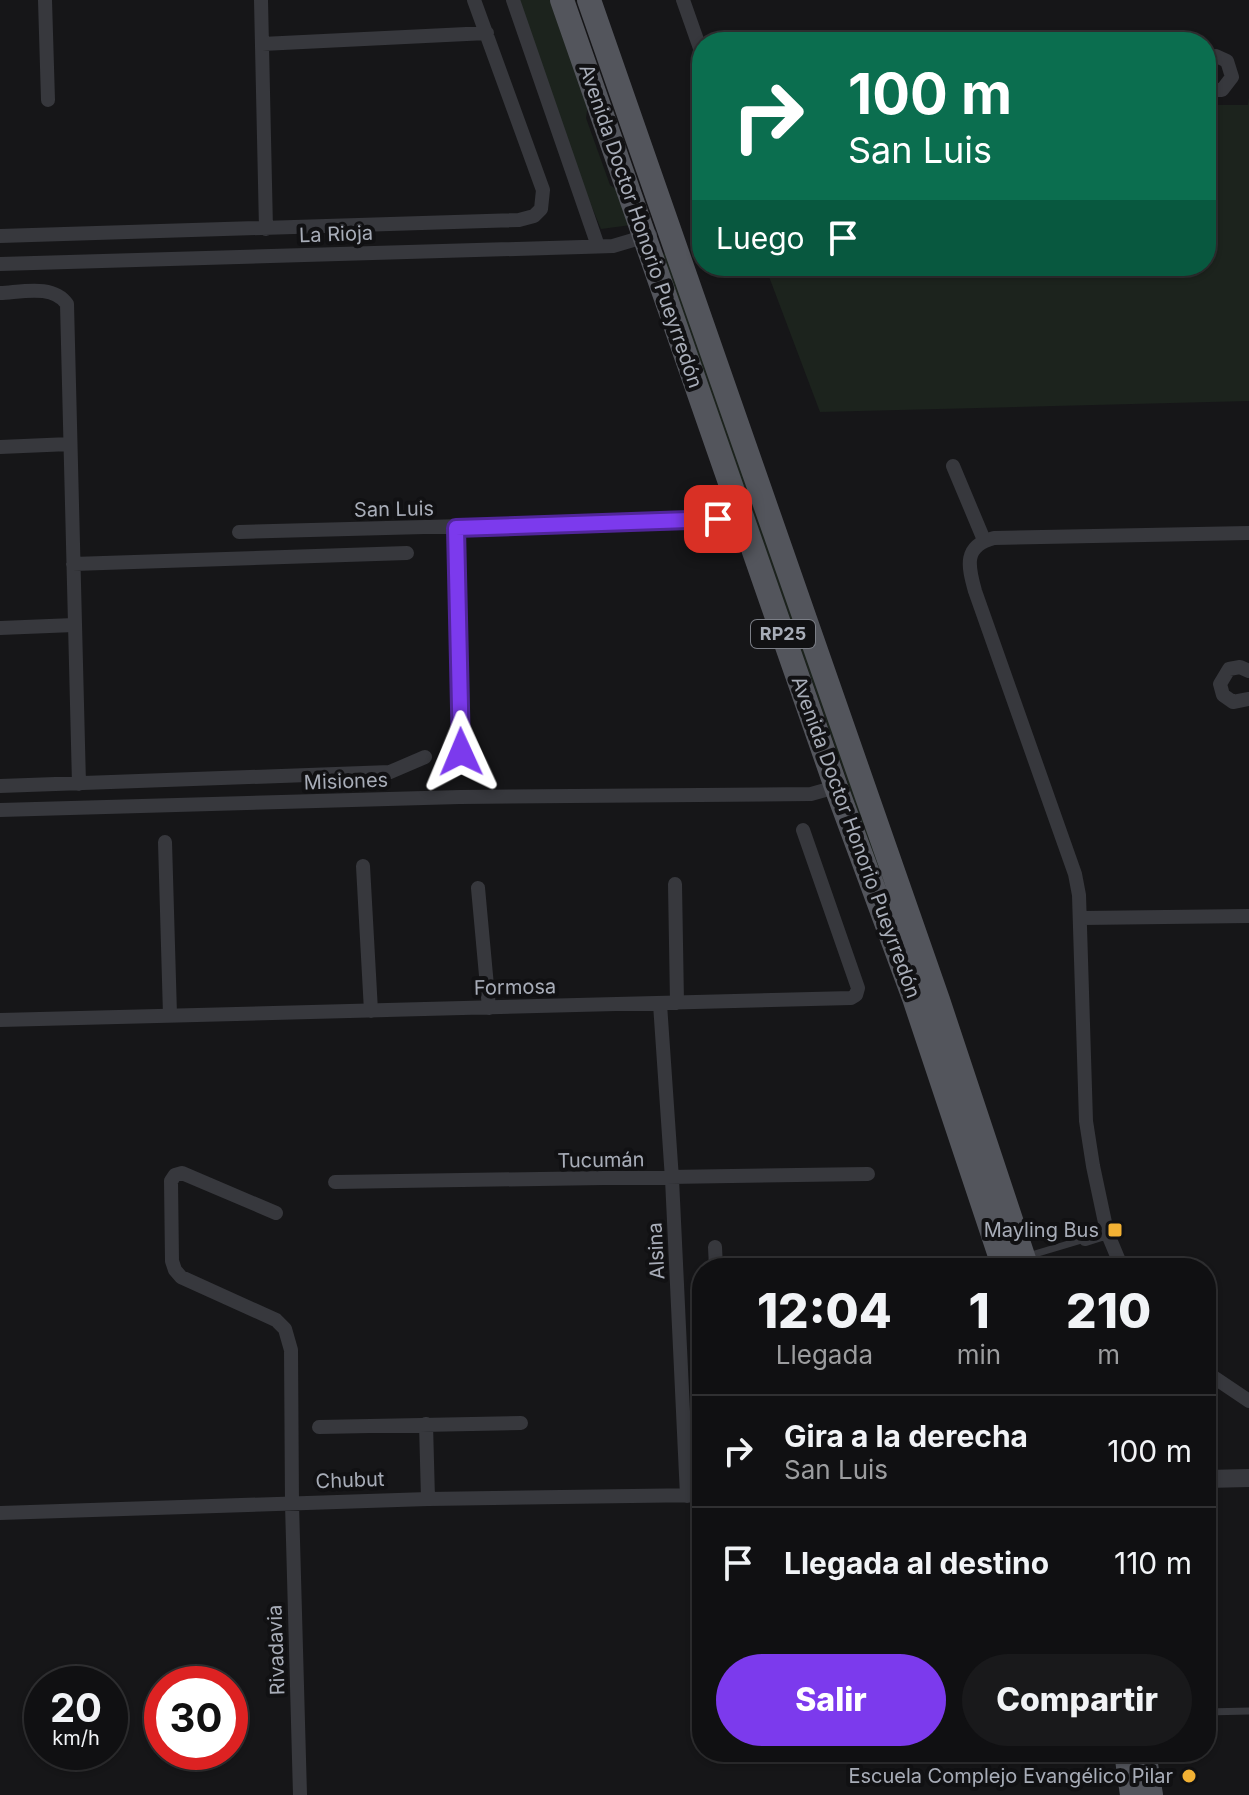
<!DOCTYPE html>
<html lang="es">
<head>
<meta charset="utf-8">
<style>
  body { margin:0; font-family:Inter,sans-serif; background:#19191b; color:#f1f3f6; height:100vh; display:flex; flex-direction:column; font-size:30px; white-space:nowrap }
  * { box-sizing:border-box; margin:0 }
  p { font-size:26px; color:#9c9d9f }
  .icon { flex:none; width:44px; height:44px; fill:none; stroke:currentColor; stroke-width:2; stroke-linecap:round; stroke-linejoin:round }
  .map { position:relative; flex:1; overflow:hidden }
  .details { position:absolute; left:692px; top:1258px; width:524px; height:504px; display:flex; flex-direction:column; background:#101012; border-radius:32px; box-shadow:0 2px 6px #0004,0 0 0 2px #303032 }
  .details>* { flex:none }
  .hud { position:absolute; left:692px; top:32px; width:524px; height:244px; border-radius:32px; box-shadow:0 2px 6px #0004,0 0 0 2px #303032; background:#0b6e4f; color:#fff; overflow:hidden }
  .speed { position:absolute; left:24px; top:1666px; display:flex; gap:16px; font-size:40px; font-weight:700; text-align:center }
  .speed>* { display:grid; place-content:center; width:104px; height:104px; border-radius:50%; background:#101012; box-shadow:0 2px 6px #0004,0 0 0 2px #303032; line-height:1 }
  .speed small { font-size:20px; font-weight:400 }
  .speed .limit { border:12px solid #d22; background:#fff; color:#111 }
  .pin { position:absolute; display:grid; place-items:center; width:68px; height:68px; color:#fff; margin:-34px; border-radius:16px; box-shadow:0 4px 12px #0006 }
  .me { position:absolute; width:88px; margin:-44px; rotate:359deg; stroke-linejoin:round; filter:drop-shadow(0 0 6px #0008) }
  .turn { display:flex; align-items:center; gap:28px; height:168px; padding:0 24px; font-size:36px }
  .turn .icon { width:104px; height:104px; stroke-width:2.5 }
  .turn b { display:block; font-size:56px; line-height:68px }
  .then { display:flex; align-items:center; height:76px; padding:0 24px; background:#0003; gap:16px; font-size:30px }
  .eta { display:flex; justify-content:space-evenly; align-items:center; height:136px; text-align:center }
  .eta b { font-size:48px; font-weight:800; line-height:56px }
  .cta { display:flex; gap:16px; margin-top:auto; padding:16px 24px }
  .cta a { flex:1; height:92px; border-radius:48px; background:#7c3aed; color:#fff; font-size:32px; font-weight:800; line-height:92px; text-align:center }
  .cta a+a { background:#19191b; color:#f1f3f6 }
  ul { padding:0; list-style:none }
  li { display:flex; align-items:center; gap:24px; height:112px; padding:0 24px; border-top:2px solid #303032 }
  li div { flex:1 }
  li b { display:block; font-size:30px }
  li em { font-style:normal }
  .map>svg:first-child { display:block }
  .green { fill:#1c231d }
  .lines { fill:none; stroke-linecap:round; stroke-linejoin:round }
  .service { stroke:#37383d; stroke-width:7 }
  .minor { stroke:#37383d; stroke-width:14 }
  .tertiary { stroke:#37383d; stroke-width:18 }
  .primary { stroke:#53555c; stroke-width:24 }
  .route-casing { stroke:#51269a; stroke-width:20 }
  .route { stroke:#7c3aed; stroke-width:14 }
  .poi-dot { fill:#f2b134; stroke:#111113; stroke-width:3 }
  .labels { text-anchor:middle; stroke-width:8; stroke-linejoin:round; paint-order:stroke }
  .shield { fill:#111113; stroke:#7b7e86; stroke-width:2 }
  .shield-label { font-size:18px; font-weight:bold; fill:#a8adb8 }
  .street-label { font-size:20px; fill:#a8adb8; stroke:#111113 }
  .poi-label { font-size:20px; fill:#a8adb8; stroke:#111113; text-anchor:end }
</style>
</head>
<body>
<div class="map">
<svg width="1249" height="1795" viewBox="0 0 1249 1795">
  <rect width="100%" height="100%" fill="#161618"/>
  <path class="green" d="M519,0H552L588,104L586,118L610,185L621,193L631,225L601,229L577,171Z
    M1249,97V401L820,412L765,266H1206V105H1248Z
    M666,253L926,992L871,849L662,254Z"/>
  <g class="lines">
    <path class="service" d="M1028,1256L1085,1239
      M1206,1712L1249,1711"/>
    <path class="minor" d="M45,0L48,100
      M261,0L266,229
      M513,0L598,246
      M683,0L702,54
      M262,44L487,33
      M1206,59L1216,56L1227,61L1232,77L1222,90H1206
      M0,236L519,220L534,216L541,209L543,190L474,0
      M0,264L582,247L613,246L650,235
      M0,293C22,292 53,284 67,304L79,784
      M0,447L70,444
      M953,466L984,540
      M456,528L461,752
      M239,532L718,519L741,513
      M73,564L407,553
      M0,628L74,625
      M1249,671L1240,667L1229,669L1220,684L1223,695L1233,702L1249,699
      M0,786L390,772L425,757
      M0,810L460,797L811,794L836,787
      M165,842L170,1015
      M363,866L371,1011
      M675,884L677,1003
      M478,888L489,1008
      M1082,918L1249,916
      M660,1004L672,1179L687,1496
      M0,1020L851,998L856,995L858,988L803,830
      M335,1182L868,1174
      M276,1213L182,1173L175,1175L171,1181L172,1261L175,1270L181,1277L276,1320L285,1329L291,1350L292,1504L300,1795
      M1107,1232L1122,1268
      M1085,1239L1107,1232L1093,1166L1086,1121L1079,895L1075,874L975,591C968,566 963,546 994,538L1249,533
      M715,1247L716,1268
      M1206,1372L1249,1401
      M426,1424L428,1499
      M319,1427L521,1423
      M0,1513L428,1499L702,1495"/>
    <path class="tertiary" d="M1206,1479L1249,1478"/>
    <path class="primary" d="M562,0L836,787L914,998L1004,1268
      M589,0L938,1000L1027,1268
      M1126,1752L1132,1795
      M1144,1752L1151,1795"/>
  </g>
  <g class="lines">
    <g class="route-casing">
      <path id="route" d="M461,752L456,528L718,519"/>
    </g>
    <use href="#route" class="route"/>
  </g>
  <g class="poi-dot">
    <rect x="1107" y="1222" width="16" height="16" rx="4"/>
    <circle cx="1189" cy="1776" r="8"/>
  </g>
  <g class="labels">
    <rect class="shield" x="751" y="620" width="64" height="28" rx="6"/>
    <g class="shield-label">
      <text x="783" y="640">RP25</text>
    </g>
    <g class="street-label">
      <text transform="translate(641 226) rotate(71)" y="7">Avenida Doctor Honorio Pueyrredón</text>
      <text transform="translate(336 234) rotate(-2)" y="7">La Rioja</text>
      <text transform="translate(394 509) rotate(-1)" y="7">San Luis</text>
      <text transform="translate(346 781) rotate(-2)" y="7">Misiones</text>
      <text transform="translate(856 837) rotate(70)" y="7">Avenida Doctor Honorio Pueyrredón</text>
      <text transform="translate(515 987) rotate(-1)" y="7">Formosa</text>
      <text transform="translate(601 1160) rotate(-1)" y="7">Tucumán</text>
      <text transform="translate(656 1251) rotate(-93)" y="7">Alsina</text>
      <text transform="translate(350 1480) rotate(-2)" y="7">Chubut</text>
      <text transform="translate(276 1650) rotate(-92)" y="7">Rivadavia</text>
    </g>
    <g class="poi-label">
      <text x="1099" y="1237">Mayling Bus</text>
      <text x="1173" y="1783">Escuela Complejo Evangélico Pilar</text>
    </g>
  </g>
</svg>
<div class="speed"><div>20<small>km/h</small></div><div class="limit">30</div></div>
<div class="pin" style="left:718px;top:519px;background:#d93025"><svg class="icon" aria-label="arrive" viewBox="0 0 24 24"><path d="M6 21V4h12l-3 4 3 4H6"/></svg></div>
<svg class="me" style="left:461px;top:752px" viewBox="-20 -20 40 40"><path d="M0-17L14 15 0 8-14 15z" fill="#7c3aed" stroke="#fff" stroke-width="4"/></svg>
<div class="hud">
<div class="turn"><svg class="icon" aria-label="right" viewBox="0 0 24 24"><path d="M7 20v-9h11M14 6l5 5-5 5"/></svg><div><b>100 m</b>San Luis</div></div>
<div class="then">Luego<svg class="icon" aria-label="arrive" viewBox="0 0 24 24"><path d="M6 21V4h12l-3 4 3 4H6"/></svg></div>
</div>
<section class="details">
<div class="eta">
<div><b>12:04</b><p>Llegada</p></div>
<div><b>1</b><p>min</p></div>
<div><b>210</b><p>m</p></div>
</div>
<ul>
<li><svg class="icon" aria-label="right" viewBox="0 0 24 24"><path d="M7 20v-9h11M14 6l5 5-5 5"/></svg><div><b>Gira a la derecha</b><p>San Luis</p></div><em>100 m</em></li>
<li><svg class="icon" aria-label="arrive" viewBox="0 0 24 24"><path d="M6 21V4h12l-3 4 3 4H6"/></svg><div><b>Llegada al destino</b></div><em>110 m</em></li>
</ul>
<div class="cta"><a>Salir</a><a>Compartir</a></div>
</section>
</div>
</body>
</html>
